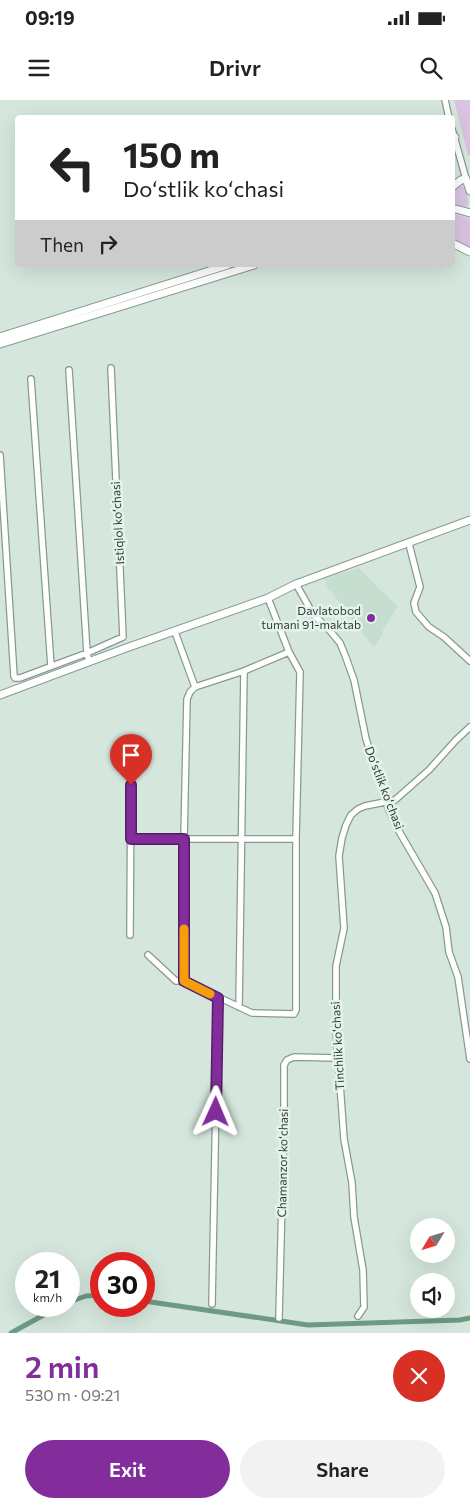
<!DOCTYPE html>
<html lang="en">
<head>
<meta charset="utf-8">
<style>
  body { margin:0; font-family:Commissioner,sans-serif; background:#f2f2f2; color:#222; height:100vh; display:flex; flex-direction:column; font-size:19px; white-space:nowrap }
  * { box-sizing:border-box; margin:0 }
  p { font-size:16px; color:#767676 }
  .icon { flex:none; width:28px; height:28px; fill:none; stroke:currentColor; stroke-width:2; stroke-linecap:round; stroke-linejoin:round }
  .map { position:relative; height:1233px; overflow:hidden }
  .panel { display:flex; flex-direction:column; background:#fff; flex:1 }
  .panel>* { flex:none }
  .guide { position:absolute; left:15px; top:15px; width:440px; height:152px; border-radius:5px; box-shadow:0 5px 20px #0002; background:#fff; color:#222; overflow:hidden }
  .needle { width:32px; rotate:232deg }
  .fabs { position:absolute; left:410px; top:1118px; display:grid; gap:10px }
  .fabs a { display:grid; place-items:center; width:45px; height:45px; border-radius:50%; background:#fff; box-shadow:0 5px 20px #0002; font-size:25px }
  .speed { position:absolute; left:15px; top:1152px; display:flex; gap:10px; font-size:25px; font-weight:700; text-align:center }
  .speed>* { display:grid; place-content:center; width:65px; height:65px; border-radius:50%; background:#fff; box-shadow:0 5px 20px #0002; line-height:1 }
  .speed small { font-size:12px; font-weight:400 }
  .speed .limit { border:8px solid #d22; background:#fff; color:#111 }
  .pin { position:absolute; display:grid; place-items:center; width:42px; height:42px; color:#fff; margin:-51px -21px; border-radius:50% 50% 50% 0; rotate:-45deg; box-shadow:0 0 5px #0007 }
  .pin .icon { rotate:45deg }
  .me { position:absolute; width:55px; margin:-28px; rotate:1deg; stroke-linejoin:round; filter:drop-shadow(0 0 4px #0008) }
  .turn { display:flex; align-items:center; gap:18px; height:105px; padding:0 25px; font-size:22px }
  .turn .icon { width:65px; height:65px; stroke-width:2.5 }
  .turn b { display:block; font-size:35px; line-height:42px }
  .then { display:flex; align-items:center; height:48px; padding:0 25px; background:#0003; gap:10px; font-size:19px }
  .round { display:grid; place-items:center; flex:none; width:52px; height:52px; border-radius:26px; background:#f2f2f2 }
  .head { display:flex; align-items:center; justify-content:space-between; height:85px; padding:0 25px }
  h1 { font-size:30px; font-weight:600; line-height:38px; color:#822d9b }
  .action { display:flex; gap:10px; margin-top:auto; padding:10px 25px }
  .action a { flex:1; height:58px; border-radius:30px; background:#822d9b; color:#fff; font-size:20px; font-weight:600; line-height:58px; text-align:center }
  .action a+a { background:#f2f2f2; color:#222 }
  .status { display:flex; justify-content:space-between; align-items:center; height:35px; padding:0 25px; background:#fff; direction:ltr }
  .status svg { height:14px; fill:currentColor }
  header { display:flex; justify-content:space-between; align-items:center; height:65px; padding:0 25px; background:#fff; font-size:22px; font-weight:600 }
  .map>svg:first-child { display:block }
  .built { fill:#c5ded0 }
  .green { fill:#d9c3e1 }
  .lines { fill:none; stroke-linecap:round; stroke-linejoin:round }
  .canal { stroke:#6e9a84; stroke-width:5 }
  .minor-casing { stroke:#889990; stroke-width:8 }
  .tertiary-casing { stroke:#889990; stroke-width:9 }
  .minor { stroke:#fff; stroke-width:5.5 }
  .tertiary { stroke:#fff; stroke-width:7 }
  .route-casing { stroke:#541d65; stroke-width:12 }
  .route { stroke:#822d9b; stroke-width:9 }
  .slow { stroke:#f59e0b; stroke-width:9 }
  .poi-dot { fill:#822d9b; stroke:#e2f4eb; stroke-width:2 }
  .labels { text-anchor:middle; stroke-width:5; stroke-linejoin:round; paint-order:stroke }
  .street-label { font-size:12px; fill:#353c38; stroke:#e2f4eb }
  .poi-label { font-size:12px; fill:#353c38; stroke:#e2f4eb; text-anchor:end }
</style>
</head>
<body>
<div class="status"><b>09:19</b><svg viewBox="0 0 49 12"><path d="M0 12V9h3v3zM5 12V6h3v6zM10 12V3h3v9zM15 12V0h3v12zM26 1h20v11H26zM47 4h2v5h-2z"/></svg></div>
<header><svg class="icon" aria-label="menu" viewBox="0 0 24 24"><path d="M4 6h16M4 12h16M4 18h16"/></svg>Drivr<svg class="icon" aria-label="search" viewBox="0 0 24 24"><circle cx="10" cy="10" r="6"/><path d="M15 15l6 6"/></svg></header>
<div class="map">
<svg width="470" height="1233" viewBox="0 0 470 1233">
  <rect width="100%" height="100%" fill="#d5e7dd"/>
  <path class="built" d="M359,468L382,492L389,496L388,498L398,506L383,530L382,535L375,546L371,544L331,491H329L324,478Z"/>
  <path class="green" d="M454,0H470V56L468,55Z
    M461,86L465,88L469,103L467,106L463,108L453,104C453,96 452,89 461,86Z
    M452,113L470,119V149L453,141Z"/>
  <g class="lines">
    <path class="canal" d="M144,1201L308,1225L460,1220L470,1218
      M69,1202L86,1196L101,1195
      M11,1233L60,1206"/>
    <g class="minor-casing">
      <path id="minor" d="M445,0L449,18
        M452,29L466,79
        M69,270L87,553L123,537L111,268
        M31,279L51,566
        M0,355L14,576L15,578H20L87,553L89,562
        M409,444L420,487L414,503L416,512L429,527L444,537L470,561
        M296,484L313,514L331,532L340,543L345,555L354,580L366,639L389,710L400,733L435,793L446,827L449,852L458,877L470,959
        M175,532L195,587L190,592L187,599L184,739V881L252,913L294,914L296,910V739L300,572L289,552L268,498
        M195,587L244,571L289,552
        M131,739H296
        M130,835L131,667
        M148,855L176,881H184
        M239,907L244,571
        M212,1204L218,898
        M358,1216L364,1207L363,1170L354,1117L352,1083L344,1039L336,929V866L344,828L339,756L342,738L346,725L351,715L358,709L365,706L395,700L429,670L456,640L470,627
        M279,1218L284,1022V965L287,960L294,957L337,958"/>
    </g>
    <g class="tertiary-casing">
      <path id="tertiary" d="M452,38L455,37
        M452,87L461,80L466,79L470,91
        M452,108L470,113
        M452,143L470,152
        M0,237L228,165
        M0,244L254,165
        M0,595L126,548L268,498L296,484L470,420"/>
    </g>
    <use href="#minor" class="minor"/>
    <use href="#tertiary" class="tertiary"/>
  </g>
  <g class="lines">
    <g class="route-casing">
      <path id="route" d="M131,685V739H184V881L218,898L216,1012"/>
    </g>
    <use href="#route" class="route"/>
    <path class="slow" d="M184,829V881L210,894"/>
  </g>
  <circle class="poi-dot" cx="371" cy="518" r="5"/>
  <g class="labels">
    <g class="street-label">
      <text transform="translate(118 423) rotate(-93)" y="4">Istiqlol koʻchasi</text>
      <text transform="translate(384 688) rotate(69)" y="4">Doʻstlik koʻchasi</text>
      <text transform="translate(338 946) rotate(-93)" y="4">Tinchlik koʻchasi</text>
      <text transform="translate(283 1063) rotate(-89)" y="4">Chamanzor koʻchasi</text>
    </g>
    <g class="poi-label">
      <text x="361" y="515">Davlatobod<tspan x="361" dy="14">tumani 91-maktab</tspan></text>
    </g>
  </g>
</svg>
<div class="fabs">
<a><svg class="needle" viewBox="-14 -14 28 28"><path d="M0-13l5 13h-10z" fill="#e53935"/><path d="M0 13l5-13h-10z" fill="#767676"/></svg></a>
<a><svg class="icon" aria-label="sound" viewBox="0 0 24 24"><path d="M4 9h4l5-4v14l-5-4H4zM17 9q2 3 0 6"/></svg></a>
</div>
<div class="speed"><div>21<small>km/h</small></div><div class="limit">30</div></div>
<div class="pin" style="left:131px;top:685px;background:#d93025"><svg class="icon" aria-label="arrive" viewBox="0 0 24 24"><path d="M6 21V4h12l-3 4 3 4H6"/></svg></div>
<svg class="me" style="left:216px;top:1012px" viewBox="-20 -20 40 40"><path d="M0-17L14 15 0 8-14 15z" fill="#822d9b" stroke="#fff" stroke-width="4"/></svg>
<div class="guide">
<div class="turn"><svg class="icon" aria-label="left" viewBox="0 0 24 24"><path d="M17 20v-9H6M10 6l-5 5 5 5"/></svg><div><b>150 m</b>Doʻstlik koʻchasi</div></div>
<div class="then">Then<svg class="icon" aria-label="right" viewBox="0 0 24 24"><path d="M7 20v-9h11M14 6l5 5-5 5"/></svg></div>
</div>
</div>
<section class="panel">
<div class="head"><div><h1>2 min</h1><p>530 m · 09:21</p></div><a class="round" style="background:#d93025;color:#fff"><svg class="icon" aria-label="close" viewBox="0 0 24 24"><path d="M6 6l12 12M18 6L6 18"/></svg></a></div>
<div class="action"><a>Exit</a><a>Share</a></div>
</section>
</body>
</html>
